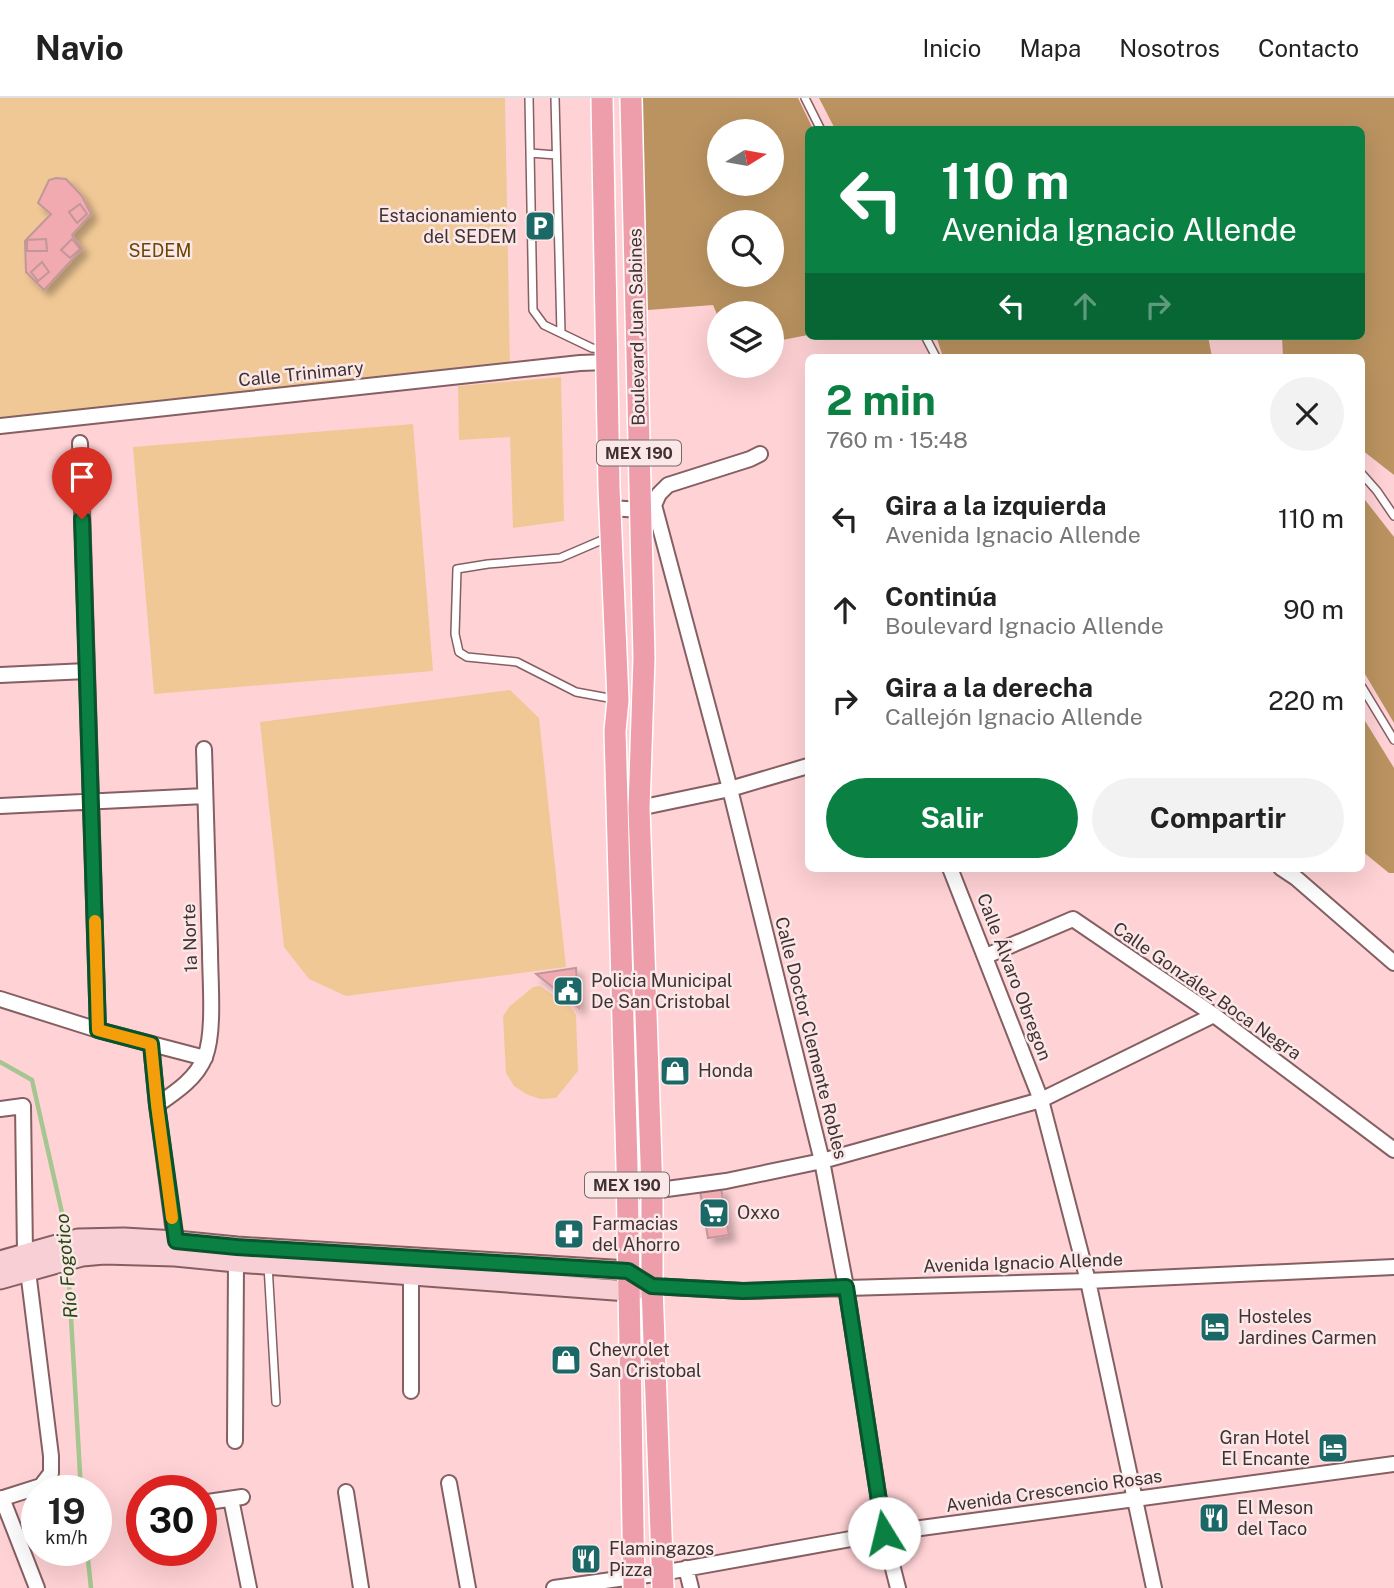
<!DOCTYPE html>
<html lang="es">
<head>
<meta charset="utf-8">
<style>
  body { margin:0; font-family:"Public Sans",sans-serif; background:#f2f2f2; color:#222; height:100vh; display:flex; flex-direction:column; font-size:26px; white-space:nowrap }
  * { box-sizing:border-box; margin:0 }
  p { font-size:23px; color:#767676 }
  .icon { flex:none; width:38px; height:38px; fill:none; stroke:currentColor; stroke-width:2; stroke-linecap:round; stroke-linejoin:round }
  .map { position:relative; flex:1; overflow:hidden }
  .details { position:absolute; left:805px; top:256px; width:560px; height:518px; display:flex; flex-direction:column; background:#fff; border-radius:10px; box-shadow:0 7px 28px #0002 }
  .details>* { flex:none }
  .guide { position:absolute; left:805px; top:28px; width:560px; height:214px; border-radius:10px; box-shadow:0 7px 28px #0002; background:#0b8043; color:#fff; overflow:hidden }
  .needle { width:46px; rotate:79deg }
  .tools { position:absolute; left:707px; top:21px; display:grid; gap:14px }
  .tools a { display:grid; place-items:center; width:77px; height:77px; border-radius:50%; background:#fff; box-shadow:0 7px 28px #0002; font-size:35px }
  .speed { position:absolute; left:21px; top:1377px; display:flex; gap:14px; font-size:35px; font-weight:700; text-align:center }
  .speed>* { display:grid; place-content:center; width:91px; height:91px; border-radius:50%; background:#fff; box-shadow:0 7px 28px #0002; line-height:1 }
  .speed small { font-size:18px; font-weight:400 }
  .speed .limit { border:10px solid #d22; background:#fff; color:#111 }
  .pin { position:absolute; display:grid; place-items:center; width:60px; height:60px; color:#fff; margin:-72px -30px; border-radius:50% 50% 50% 0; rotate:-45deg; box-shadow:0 0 7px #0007 }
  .pin .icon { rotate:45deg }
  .me { position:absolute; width:77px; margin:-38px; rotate:351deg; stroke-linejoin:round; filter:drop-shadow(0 0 5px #0008) }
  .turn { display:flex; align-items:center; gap:24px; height:147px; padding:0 21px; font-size:32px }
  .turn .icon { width:91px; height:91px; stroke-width:2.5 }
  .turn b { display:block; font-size:49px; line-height:60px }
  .lanes { display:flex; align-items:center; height:66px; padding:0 21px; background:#0003; justify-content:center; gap:35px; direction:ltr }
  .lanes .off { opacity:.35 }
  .round { display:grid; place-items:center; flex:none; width:74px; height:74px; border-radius:37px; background:#f2f2f2 }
  .headline { display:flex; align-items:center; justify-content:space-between; height:119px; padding:0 21px }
  h1 { font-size:42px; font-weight:700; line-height:52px; color:#0b8043 }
  .button { display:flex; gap:14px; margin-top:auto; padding:14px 21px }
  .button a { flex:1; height:80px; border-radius:42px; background:#0b8043; color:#fff; font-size:28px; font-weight:700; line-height:80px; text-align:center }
  .button a+a { background:#f2f2f2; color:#222 }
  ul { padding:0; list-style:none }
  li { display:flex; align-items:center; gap:21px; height:91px; padding:0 21px }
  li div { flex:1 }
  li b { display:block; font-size:26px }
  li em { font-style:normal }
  header { display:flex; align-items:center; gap:42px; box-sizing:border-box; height:98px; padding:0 35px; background:#fff; border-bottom:2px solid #e0e0e0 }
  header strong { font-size:33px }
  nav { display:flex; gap:38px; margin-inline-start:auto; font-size:24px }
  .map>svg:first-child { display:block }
  .green { fill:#f0c895 }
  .forest { fill:#ba9360; fill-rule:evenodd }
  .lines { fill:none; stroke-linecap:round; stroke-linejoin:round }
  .stream { stroke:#a5c690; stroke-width:4.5 }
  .building { fill:#f0aab0; stroke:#c1979a; stroke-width:2; filter:url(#shadow) }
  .service-casing { stroke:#855f62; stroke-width:10 }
  .minor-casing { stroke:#855f62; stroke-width:18 }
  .secondary-casing { stroke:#855f62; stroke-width:23 }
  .primary-casing { stroke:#fff; stroke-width:24 }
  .service { stroke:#fff; stroke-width:7 }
  .minor { stroke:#fff; stroke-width:14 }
  .secondary { stroke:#f7cfd5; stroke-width:19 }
  .primary { stroke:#ee9eaa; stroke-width:21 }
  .route-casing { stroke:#07532c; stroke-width:18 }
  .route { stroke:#0b8043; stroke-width:12 }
  .slow { stroke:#f59e0b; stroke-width:12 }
  .labels { text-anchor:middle; stroke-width:5; stroke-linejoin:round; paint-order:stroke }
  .shield { fill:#fae7e8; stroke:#796869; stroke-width:2 }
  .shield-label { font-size:16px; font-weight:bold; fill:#423132 }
  .poi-label { font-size:18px; fill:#423132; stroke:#fae7e8; text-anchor:start }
  .park-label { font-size:18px; fill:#6c4600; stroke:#fae7e8 }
  .street-label { font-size:18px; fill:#423132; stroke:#fae7e8 }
  .water-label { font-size:19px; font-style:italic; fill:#29480f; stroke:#fae7e8 }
</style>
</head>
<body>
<header>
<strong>Navio</strong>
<nav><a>Inicio</a><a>Mapa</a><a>Nosotros</a><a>Contacto</a></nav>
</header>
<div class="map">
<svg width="1394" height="1490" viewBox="0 0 1394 1490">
  <defs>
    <filter id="shadow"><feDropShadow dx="6" dy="6" stdDeviation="3.5" flood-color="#0004"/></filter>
  </defs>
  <rect width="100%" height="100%" fill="#ffd2d5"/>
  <path class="green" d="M0,0H505L510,271L0,325Z
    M561,279L564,423L513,430L510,339L459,342L458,288Z
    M413,326L433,573L154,596L133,349Z
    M510,592L539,620L566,869L346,898L309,881L284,849L260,624Z
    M540,888L571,910L576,917L578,973L556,1000L541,1001L528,997L514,988L506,975L503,918L510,908L533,889Z"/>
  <path class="forest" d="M634,0H798L813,31L808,32V237L772,244V215H719V221L713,207L635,213ZM719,33H772V86H719ZM719,124H772V177H719Z
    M819,0H1394V377L1362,352V259H1283L1282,239L1280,238H1362V32L835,31Z
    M936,238H1208L1212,259H943Z
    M1362,398L1394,439V625L1362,571Z
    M1362,618L1394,670V775H1389L1362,753Z"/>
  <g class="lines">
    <path class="stream" d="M0,964L32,982L67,1137
      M68,1167L81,1393
      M87,1452L91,1490"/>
  </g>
  <path class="building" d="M56,80L66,81L82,98L91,116L72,137L82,151L44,192L26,174L25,143L51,116L38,105L49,82Z
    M80,106L87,116L77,125L69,114Z
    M46,141L47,153H27V142Z
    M72,141L80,151L70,160L61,152Z
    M42,164L49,174L38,183L31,174Z
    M576,870L579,910L536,876Z
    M721,1090L729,1137L708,1140L700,1093Z"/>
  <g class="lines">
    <g class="service-casing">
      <path id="service" d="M529,0L533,212L544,227L592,250L603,251
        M555,0L561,235
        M805,0L821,32
        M530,55L556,57
        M925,238L936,259
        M1362,376L1377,393L1394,418
        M609,439L560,460L488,466L457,471L455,536L459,554L467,559L517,564L576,594L614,601
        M1362,589L1394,642
        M268,1167L276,1304"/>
    </g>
    <g class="minor-casing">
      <path id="minor" d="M0,328L580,265L607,264
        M80,345L98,932
        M654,407L730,691L822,1063L846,1189L884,1435L898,1490
        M610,410L641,412L654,407L659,396L668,387L750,361L760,356
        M0,577L87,573
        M0,708L205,698
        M639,710L730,691L808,668
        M950,770L1041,1002L1088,1183L1154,1490
        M1281,770L1296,780L1394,865
        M986,858L1073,821L1214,917L1394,1052
        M0,901L98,932L205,960
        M151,946L157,1007L176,1150
        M157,1007C176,994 196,981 205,959C215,934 210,882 210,853C208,786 206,718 204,651
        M0,1011L23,1008L25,1155
        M627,1092L652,1093L726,1083L822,1063L1041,1002L1214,917
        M411,1176V1293
        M652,1188L743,1193L1088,1183L1394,1169
        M235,1343L236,1164
        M449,1385L468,1490
        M346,1394L361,1490
        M2,1400L37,1490
        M0,1401L41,1388L51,1375V1358L28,1173
        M231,1401L249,1490
        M201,1405L242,1399
        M686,1470L691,1490
        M554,1490L662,1475L884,1435L1394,1366"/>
    </g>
    <g class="secondary-casing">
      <path id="secondary" d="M0,1163L78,1141L124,1140L176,1143L237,1149L628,1173L652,1188
        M0,1181L82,1158L104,1156L175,1158L236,1164L628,1193L644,1190"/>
    </g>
    <g class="primary-casing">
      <path id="primary" d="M602,0L609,389L618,602L615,633L627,1068L634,1490
        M631,0L644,560L639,710L652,1093V1188L663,1490"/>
    </g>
    <use href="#service" class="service"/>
    <use href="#minor" class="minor"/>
    <use href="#secondary" class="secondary"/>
    <use href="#primary" class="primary"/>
  </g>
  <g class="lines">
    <g class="route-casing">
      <path id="route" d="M82,421L98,932L151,946L157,1007L176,1143L237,1149L628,1173L652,1188L743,1193L846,1189L884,1435"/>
    </g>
    <use href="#route" class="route"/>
    <path class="slow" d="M95,823L98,932L151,946L157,1007L172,1120"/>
  </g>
  <defs>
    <g id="parking-square" transform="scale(1.575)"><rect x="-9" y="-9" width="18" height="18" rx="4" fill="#1b6867" stroke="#fae7e8"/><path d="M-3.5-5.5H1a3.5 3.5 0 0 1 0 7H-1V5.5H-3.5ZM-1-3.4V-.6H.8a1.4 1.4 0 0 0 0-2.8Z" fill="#fff"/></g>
    <g id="civic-square" transform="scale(1.575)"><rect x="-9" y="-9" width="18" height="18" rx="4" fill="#1b6867" stroke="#fae7e8"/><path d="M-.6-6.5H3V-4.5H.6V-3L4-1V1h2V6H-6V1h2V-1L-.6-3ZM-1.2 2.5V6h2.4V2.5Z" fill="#fff"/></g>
    <g id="shop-square" transform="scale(1.575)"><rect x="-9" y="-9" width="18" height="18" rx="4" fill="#1b6867" stroke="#fae7e8"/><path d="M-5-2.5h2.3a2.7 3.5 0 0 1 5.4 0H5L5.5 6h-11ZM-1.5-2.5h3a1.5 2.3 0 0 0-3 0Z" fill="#fff"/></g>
    <g id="supermarket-square" transform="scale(1.575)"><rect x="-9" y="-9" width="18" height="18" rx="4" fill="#1b6867" stroke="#fae7e8"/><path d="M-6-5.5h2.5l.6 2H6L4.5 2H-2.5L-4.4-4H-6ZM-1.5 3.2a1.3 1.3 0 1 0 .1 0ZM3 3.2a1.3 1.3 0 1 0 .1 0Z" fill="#fff"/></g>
    <g id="pharmacy-square" transform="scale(1.575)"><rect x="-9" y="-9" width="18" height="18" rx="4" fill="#1b6867" stroke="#fae7e8"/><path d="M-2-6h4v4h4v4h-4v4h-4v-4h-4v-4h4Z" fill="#fff"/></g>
    <g id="hotel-square" transform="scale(1.575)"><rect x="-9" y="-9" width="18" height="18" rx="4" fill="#1b6867" stroke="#fae7e8"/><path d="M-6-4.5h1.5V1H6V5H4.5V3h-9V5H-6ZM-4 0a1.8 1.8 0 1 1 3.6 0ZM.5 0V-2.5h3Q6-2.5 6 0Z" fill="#fff"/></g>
    <g id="restaurant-square" transform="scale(1.575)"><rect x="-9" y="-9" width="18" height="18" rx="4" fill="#1b6867" stroke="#fae7e8"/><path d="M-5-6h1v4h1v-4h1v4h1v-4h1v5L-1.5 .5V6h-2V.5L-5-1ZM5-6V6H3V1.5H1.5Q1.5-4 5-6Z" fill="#fff"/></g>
  </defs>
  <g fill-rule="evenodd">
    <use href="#parking-square" x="540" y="128"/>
    <use href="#civic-square" x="568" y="893"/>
    <use href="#shop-square" x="675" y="973"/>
    <use href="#supermarket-square" x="714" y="1115"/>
    <use href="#pharmacy-square" x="569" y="1136"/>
    <use href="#hotel-square" x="1215" y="1229"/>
    <use href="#shop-square" x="566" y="1262"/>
    <use href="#hotel-square" x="1333" y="1350"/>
    <use href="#restaurant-square" x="1214" y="1420"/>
    <use href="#restaurant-square" x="586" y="1461"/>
  </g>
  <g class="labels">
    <g class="shield">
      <rect x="597" y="342.5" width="84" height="25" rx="5"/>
      <rect x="585" y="1074.5" width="84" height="25" rx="5"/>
    </g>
    <g class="shield-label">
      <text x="639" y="361">MEX 190</text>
      <text x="627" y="1093">MEX 190</text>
    </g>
    <g class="poi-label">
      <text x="517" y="124" text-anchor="end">Estacionamiento<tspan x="517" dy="21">del SEDEM</tspan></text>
      <text x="591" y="889">Policia Municipal<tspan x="591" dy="21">De San Cristobal</tspan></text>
      <text x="698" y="979">Honda</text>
      <text x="737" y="1121">Oxxo</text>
      <text x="592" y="1132">Farmacias<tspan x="592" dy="21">del Ahorro</tspan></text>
      <text x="1238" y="1225">Hosteles<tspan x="1238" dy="21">Jardines Carmen</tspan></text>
      <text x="589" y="1258">Chevrolet<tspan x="589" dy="21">San Cristobal</tspan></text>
      <text x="1310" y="1346" text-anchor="end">Gran Hotel<tspan x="1310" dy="21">El Encante</tspan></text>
      <text x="1237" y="1416">El Meson<tspan x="1237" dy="21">del Taco</tspan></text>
      <text x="609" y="1457">Flamingazos<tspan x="609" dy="21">Pizza</tspan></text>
    </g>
    <g class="park-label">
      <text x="160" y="159">SEDEM</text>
    </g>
    <g class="street-label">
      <text transform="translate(637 229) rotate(-91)" y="6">Boulevard Juan Sabines</text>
      <text transform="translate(301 276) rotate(-6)" y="6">Calle Trinimary</text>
      <text transform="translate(190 840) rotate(-92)" y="6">1a Norte</text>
      <text transform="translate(1014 879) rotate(69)" y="6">Calle Álvaro Obregon</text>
      <text transform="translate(1207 893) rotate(35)" y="6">Calle González Boca Negra</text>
      <text transform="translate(811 940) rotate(76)" y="6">Calle Doctor Clemente Robles</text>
      <text transform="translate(1023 1165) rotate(-2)" y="6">Avenida Ignacio Allende</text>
      <text transform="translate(1054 1393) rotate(-8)" y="6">Avenida Crescencio Rosas</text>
    </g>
    <g class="water-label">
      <text transform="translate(66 1168) rotate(-95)" y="7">Río Fogotico</text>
    </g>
  </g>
</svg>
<div class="tools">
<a><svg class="needle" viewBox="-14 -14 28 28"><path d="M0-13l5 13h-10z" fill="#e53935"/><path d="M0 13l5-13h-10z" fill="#767676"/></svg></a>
<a><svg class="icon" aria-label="search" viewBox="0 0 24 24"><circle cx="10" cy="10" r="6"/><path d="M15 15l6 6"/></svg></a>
<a><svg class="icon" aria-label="layers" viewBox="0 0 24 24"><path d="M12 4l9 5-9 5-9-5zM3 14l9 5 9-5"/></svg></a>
</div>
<div class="speed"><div>19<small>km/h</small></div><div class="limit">30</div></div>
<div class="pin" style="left:82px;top:421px;background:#d93025"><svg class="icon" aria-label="arrive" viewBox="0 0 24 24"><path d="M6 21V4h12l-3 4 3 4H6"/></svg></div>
<svg class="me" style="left:884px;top:1435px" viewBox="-20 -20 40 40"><circle r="19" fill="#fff"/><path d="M0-13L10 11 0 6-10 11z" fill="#0b8043"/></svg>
<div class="guide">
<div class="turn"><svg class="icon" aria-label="left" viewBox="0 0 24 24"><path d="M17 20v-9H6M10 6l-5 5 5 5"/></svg><div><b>110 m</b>Avenida Ignacio Allende</div></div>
<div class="lanes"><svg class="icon" aria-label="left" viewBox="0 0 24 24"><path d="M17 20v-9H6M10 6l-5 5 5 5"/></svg><svg class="icon off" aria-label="ahead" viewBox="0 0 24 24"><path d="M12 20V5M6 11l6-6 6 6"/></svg><svg class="icon off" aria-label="right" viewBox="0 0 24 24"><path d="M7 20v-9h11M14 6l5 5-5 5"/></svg></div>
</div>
<section class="details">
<div class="headline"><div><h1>2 min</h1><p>760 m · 15:48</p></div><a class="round"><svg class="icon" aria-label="close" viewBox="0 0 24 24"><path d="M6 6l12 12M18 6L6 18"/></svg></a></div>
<ul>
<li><svg class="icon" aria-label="left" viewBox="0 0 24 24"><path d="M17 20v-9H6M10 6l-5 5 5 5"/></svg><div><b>Gira a la izquierda</b><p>Avenida Ignacio Allende</p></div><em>110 m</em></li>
<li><svg class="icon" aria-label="ahead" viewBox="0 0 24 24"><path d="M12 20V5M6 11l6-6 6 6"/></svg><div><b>Continúa</b><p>Boulevard Ignacio Allende</p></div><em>90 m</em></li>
<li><svg class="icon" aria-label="right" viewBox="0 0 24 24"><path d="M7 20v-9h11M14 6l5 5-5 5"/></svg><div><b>Gira a la derecha</b><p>Callejón Ignacio Allende</p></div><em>220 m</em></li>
</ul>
<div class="button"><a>Salir</a><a>Compartir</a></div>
</section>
</div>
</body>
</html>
